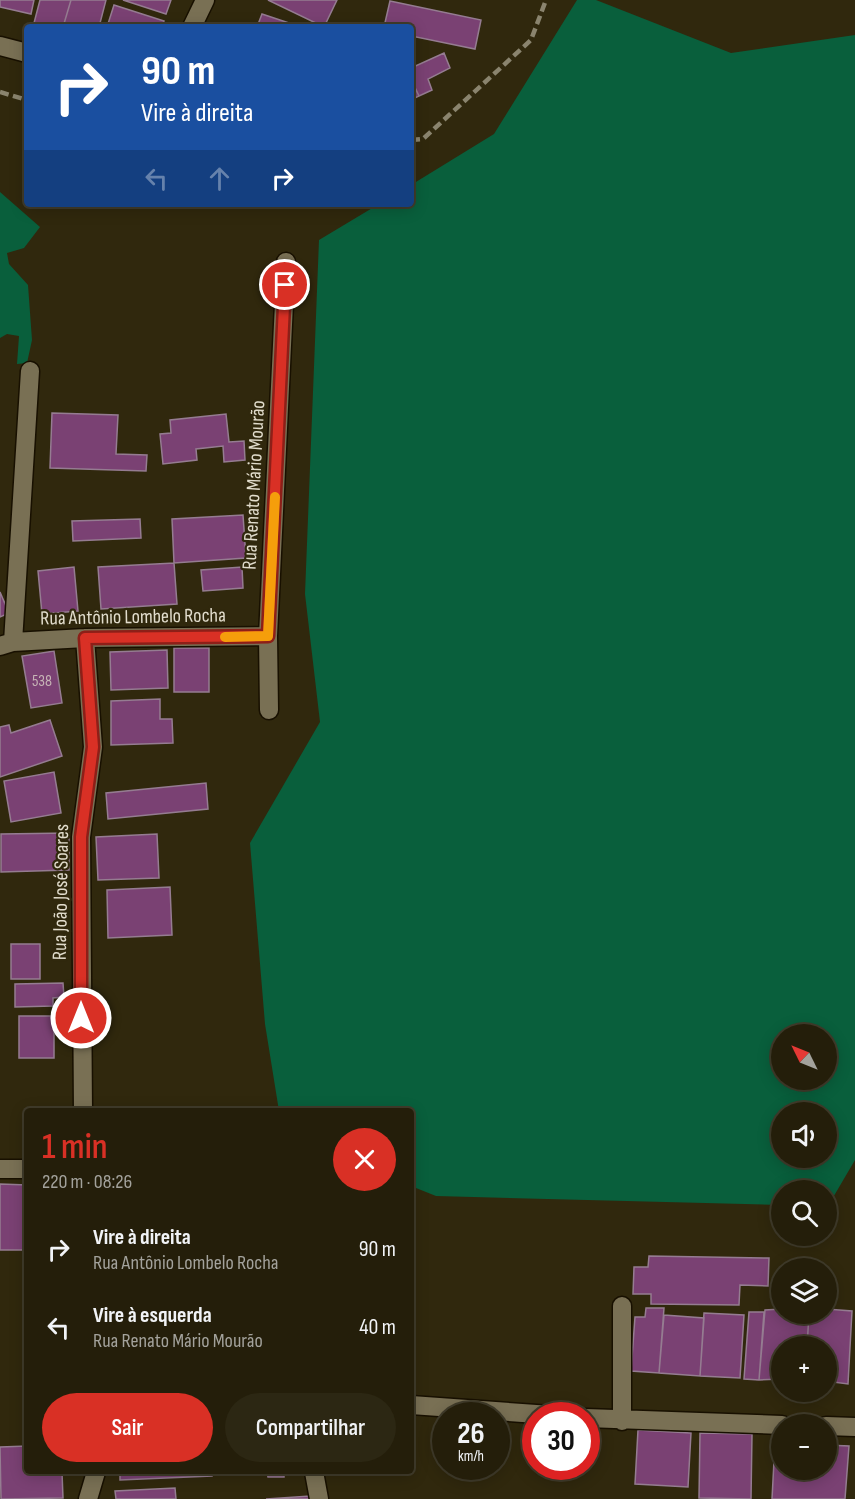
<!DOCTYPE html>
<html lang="pt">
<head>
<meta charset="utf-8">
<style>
  body { margin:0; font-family:"Sofia Sans Condensed",sans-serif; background:#2c2713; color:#f1f3f6; height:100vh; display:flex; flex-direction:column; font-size:22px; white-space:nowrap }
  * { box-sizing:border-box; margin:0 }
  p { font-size:20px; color:#a3a29c }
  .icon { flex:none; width:33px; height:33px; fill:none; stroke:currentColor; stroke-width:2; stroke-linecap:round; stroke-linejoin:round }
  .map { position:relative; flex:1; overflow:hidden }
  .drawer { position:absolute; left:24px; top:1108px; width:390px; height:366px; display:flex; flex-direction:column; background:#241e0a; border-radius:6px; box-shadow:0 3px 15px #0003,0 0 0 2px #413c2b }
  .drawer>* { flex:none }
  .guide { position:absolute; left:24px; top:24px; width:390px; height:183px; border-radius:6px; box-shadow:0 3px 15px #0003,0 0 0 2px #413c2b; background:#1a4fa0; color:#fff; overflow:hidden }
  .needle { width:39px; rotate:313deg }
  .buttons { position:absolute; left:771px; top:1024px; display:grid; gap:12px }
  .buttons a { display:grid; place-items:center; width:66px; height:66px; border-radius:50%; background:#241e0a; box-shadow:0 3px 15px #0003,0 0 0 2px #413c2b; font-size:30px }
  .speed { position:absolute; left:432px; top:1402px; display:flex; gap:12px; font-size:30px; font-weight:700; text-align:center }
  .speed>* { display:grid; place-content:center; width:78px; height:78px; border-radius:50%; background:#241e0a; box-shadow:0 3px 15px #0003,0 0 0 2px #413c2b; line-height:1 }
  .speed small { font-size:15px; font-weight:400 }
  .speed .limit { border:9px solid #d22; background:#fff; color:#111 }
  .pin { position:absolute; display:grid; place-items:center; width:51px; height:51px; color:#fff; margin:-26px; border:3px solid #fff; border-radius:50%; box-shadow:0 2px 6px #0007 }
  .me { position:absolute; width:66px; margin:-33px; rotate:0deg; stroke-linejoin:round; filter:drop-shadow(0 0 4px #0008) }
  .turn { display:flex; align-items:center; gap:21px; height:126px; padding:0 18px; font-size:27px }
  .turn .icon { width:78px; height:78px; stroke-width:2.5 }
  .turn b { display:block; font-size:42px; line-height:51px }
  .lanes { display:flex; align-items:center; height:57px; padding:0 18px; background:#0003; justify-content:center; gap:30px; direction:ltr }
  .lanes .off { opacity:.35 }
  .round { display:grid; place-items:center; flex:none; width:63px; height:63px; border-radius:32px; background:#2c2713 }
  .overview { display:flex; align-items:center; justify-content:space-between; height:102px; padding:0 18px }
  h1 { font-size:36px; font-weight:600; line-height:45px; color:#d93025 }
  .primary-button { display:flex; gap:12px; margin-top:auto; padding:12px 18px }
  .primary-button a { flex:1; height:69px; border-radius:36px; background:#d93025; color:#fff; font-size:24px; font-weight:600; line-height:69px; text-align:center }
  .primary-button a+a { background:#2c2713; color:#f1f3f6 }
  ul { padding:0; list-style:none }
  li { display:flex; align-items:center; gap:18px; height:78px; padding:0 18px }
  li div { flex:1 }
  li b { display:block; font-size:22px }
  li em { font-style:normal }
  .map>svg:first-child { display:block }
  .green { fill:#095f3c; fill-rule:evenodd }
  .building { fill:#7a4173; stroke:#957c91; stroke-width:1.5 }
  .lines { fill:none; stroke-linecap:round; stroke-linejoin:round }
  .minor-casing { stroke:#181000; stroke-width:21 }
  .minor { stroke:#797054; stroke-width:18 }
  .rail { stroke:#8a846e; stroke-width:4.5; stroke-dasharray:9 4.5; stroke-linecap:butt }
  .route-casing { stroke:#8d1f18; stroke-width:15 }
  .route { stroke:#d93025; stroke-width:10 }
  .slow { stroke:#f59e0b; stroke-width:10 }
  .labels { text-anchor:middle; stroke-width:4.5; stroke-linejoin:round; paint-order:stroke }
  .number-label { font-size:16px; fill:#c7b5b6 }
  .street-label { font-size:20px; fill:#e1dccc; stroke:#30280d }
</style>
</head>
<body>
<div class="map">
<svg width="855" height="1499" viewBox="0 0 855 1499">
  <rect width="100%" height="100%" fill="#30280d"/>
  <path class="green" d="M577,0H596L731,53L855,35V1160L828,1206L826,1191H782L781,1205L436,1196L411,1186V1112L279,1111L265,1024L250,843L320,722L305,594L319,240L379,204H411V185L494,134ZM782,1035H826V1080H782ZM782,1113H826V1158H782Z
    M0,192L40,227L24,248L7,253L9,264L28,285L32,340L27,363L17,364L19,336L7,334L0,338Z"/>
  <path class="building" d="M0,0H34L31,14L0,7Z
    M40,0H71L63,27H49L34,23Z
    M71,0H106L99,27H63Z
    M123,0H171L166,14Z
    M268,0H337L324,27Z
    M390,1L481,20L475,49L411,36V27H384Z
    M114,5L164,21L162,27H107Z
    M262,14L301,27H257Z
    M444,53L450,68L428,79L432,90L419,96L411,79V68Z
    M411,79L419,96L411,100Z
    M52,413L118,415L116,454L147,455L146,471L50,468Z
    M226,414L229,442L244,441L245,460L224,462L223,446L196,449L197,460L163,464L160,434L171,433L170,420Z
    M243,515L246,558L174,563L172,519Z
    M140,519L141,538L73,541L72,521Z
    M174,563L177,604L101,609L98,567Z
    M74,567L78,611L42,614L38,571Z
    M242,567L243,588L203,591L201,570Z
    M0,592L9,613L0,617Z
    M174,648H209V692H174Z
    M167,650L168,688L111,690L110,652Z
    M54,651L62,703L31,708L22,656Z
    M160,699V719H172L173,743L111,745V701Z
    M50,720L62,756L0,777V727L9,725L11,733Z
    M54,772L61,813L11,822L4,781Z
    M206,783L208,809L108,819L106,793Z
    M69,833V870L1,872V834Z
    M157,834L159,878L98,880L96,837Z
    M170,887L172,935L108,938L107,890Z
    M11,944H40V979H11Z
    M63,983L64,997L53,998V1006L15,1007V984Z
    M19,1016H54V1058H19Z
    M0,1184L27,1185V1250H0Z
    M649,1256L769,1258L768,1286L740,1285L739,1305L651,1304V1294H633L634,1267H648Z
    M646,1308H664L659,1373L631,1371L635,1317H645Z
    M782,1309V1314H809L807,1347H782V1379L759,1380L765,1310Z
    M826,1309L852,1311L848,1384L826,1381V1347H807L809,1314H826Z
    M749,1312H764L759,1380L744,1379Z
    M704,1313L744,1315L740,1378L700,1376Z
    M664,1315L704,1318L700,1376L659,1373Z
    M638,1430L691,1433L688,1487L635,1484Z
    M700,1433L752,1434L751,1499L699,1498Z
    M775,1442H782V1470H826V1445L849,1446L845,1499H772Z
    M27,1446V1472H62L63,1498L1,1499L0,1447Z
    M120,1472H212V1476L120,1480Z
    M267,1472H284V1477H268Z
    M175,1488L176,1499H116L115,1491Z
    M310,1496V1499H266Z"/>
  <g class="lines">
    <g class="minor-casing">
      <path id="minor" d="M192,27L205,0
        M0,46L27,53
        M13,642L30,371
        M0,646L13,642L85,638L268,636
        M269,710L268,636L286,262
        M83,1112L81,837L93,747L85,638
        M0,1169H27
        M411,1405L565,1416
        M586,1418L782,1425
        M622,1421V1306
        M826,1426L855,1427
        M314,1472L319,1499
        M88,1499L96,1472"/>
    </g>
    <use href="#minor" class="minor"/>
    <path class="rail" d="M0,92L27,100
      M411,140L423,139L531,40L546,0"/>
  </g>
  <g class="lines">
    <g class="route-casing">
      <path id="route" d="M81,1018V837L93,747L85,638L268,636L285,285"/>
    </g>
    <use href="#route" class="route"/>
    <path class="slow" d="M225,637L268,636L275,497"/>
  </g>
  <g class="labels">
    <g class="number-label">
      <text x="42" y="686">538</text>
    </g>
    <g class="street-label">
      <text transform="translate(253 485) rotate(-87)" y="7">Rua Renato Mário Mourão</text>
      <text transform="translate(133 616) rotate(-1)" y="7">Rua Antônio Lombelo Rocha</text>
      <text transform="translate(60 892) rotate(-89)" y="7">Rua João José Soares</text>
    </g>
  </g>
</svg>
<div class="buttons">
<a><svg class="needle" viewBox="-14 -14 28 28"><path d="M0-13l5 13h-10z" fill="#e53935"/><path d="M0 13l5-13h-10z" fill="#a3a29c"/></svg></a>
<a><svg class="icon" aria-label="sound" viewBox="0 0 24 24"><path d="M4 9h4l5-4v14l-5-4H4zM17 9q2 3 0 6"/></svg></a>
<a><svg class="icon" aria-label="search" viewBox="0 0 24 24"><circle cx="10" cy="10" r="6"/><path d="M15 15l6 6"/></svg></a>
<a><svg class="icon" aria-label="layers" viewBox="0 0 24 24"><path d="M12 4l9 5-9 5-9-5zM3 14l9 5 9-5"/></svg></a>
<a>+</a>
<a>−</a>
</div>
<div class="speed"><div>26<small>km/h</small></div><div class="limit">30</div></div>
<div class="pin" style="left:285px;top:285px;background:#d93025"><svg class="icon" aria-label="arrive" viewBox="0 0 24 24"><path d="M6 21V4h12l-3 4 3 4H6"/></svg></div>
<svg class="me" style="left:81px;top:1018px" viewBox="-20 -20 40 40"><circle r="17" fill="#d93025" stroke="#fff" stroke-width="3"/><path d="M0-11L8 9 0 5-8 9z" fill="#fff"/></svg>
<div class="guide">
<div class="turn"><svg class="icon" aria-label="right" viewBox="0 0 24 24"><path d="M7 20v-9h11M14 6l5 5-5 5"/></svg><div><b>90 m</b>Vire à direita</div></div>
<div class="lanes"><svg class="icon off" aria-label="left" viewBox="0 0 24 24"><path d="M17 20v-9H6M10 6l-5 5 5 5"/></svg><svg class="icon off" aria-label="ahead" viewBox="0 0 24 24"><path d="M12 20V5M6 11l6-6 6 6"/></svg><svg class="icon" aria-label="right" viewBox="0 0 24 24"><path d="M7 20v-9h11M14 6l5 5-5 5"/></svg></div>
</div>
<section class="drawer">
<div class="overview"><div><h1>1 min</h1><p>220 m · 08:26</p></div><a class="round" style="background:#d93025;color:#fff"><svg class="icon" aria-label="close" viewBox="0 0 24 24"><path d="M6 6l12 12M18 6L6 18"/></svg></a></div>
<ul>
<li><svg class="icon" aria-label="right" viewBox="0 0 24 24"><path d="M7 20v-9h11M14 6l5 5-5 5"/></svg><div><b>Vire à direita</b><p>Rua Antônio Lombelo Rocha</p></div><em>90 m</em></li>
<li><svg class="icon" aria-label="left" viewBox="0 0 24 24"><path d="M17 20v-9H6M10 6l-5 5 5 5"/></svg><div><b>Vire à esquerda</b><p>Rua Renato Mário Mourão</p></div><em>40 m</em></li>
</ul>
<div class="primary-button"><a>Sair</a><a>Compartilhar</a></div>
</section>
</div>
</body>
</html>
